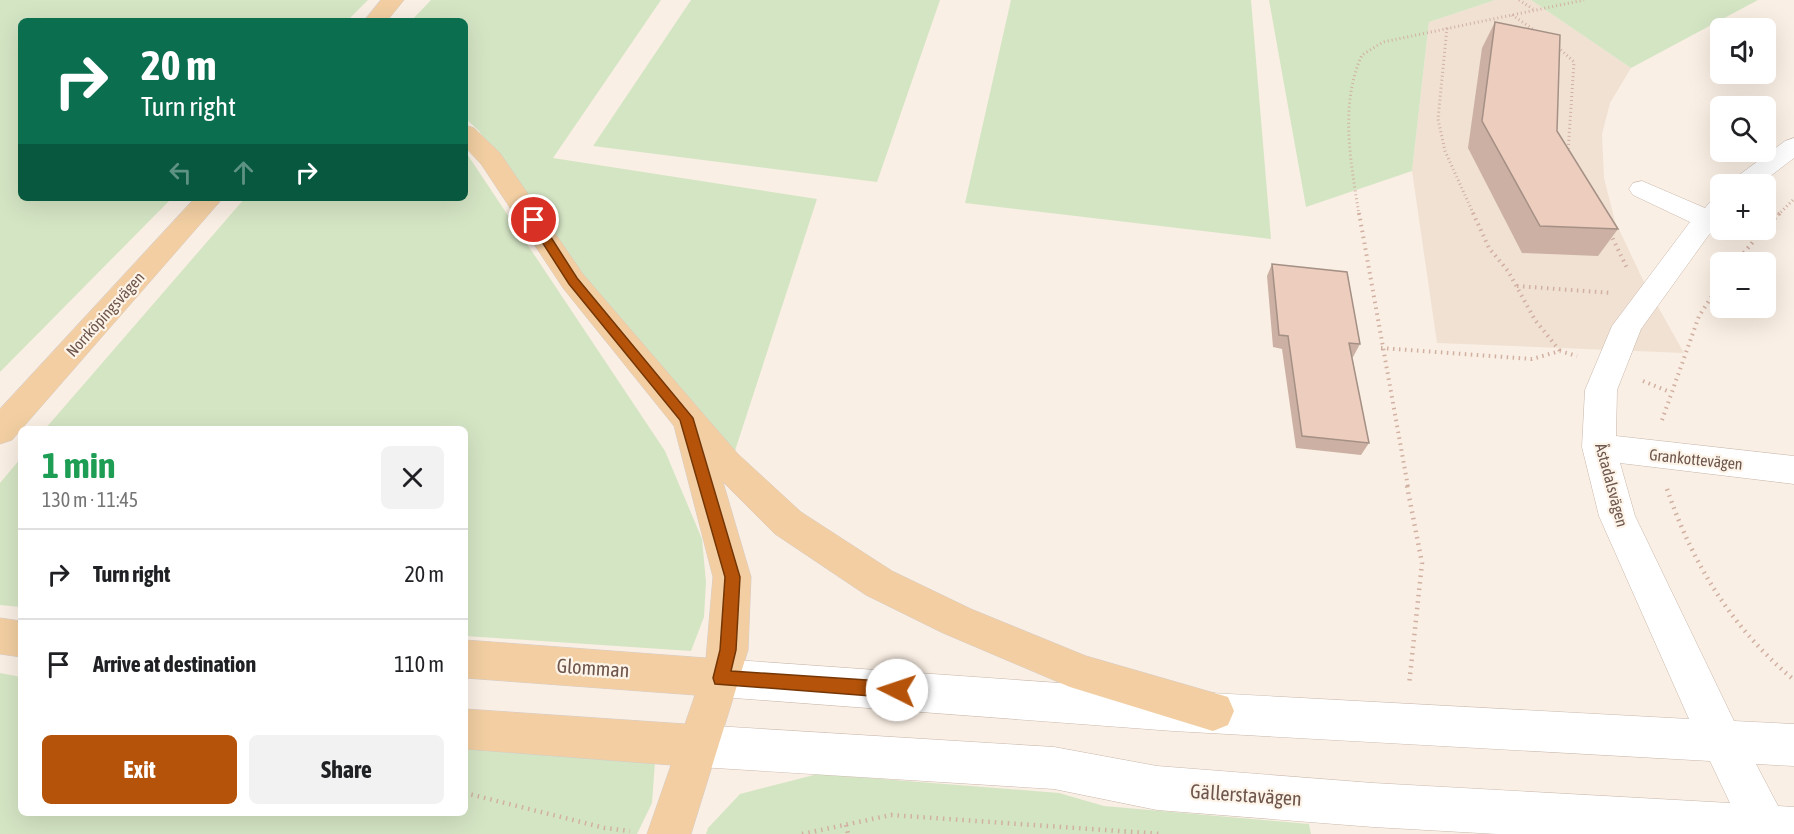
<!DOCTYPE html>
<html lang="en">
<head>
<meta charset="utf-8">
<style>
  body { margin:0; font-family:"Asap Condensed",sans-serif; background:#f2f2f2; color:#202124; height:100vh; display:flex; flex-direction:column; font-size:22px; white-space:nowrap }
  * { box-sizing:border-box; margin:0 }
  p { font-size:20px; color:#757577 }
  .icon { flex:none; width:33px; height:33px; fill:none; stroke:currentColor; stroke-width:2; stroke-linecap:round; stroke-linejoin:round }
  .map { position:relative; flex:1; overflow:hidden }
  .side { position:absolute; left:18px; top:426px; width:450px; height:390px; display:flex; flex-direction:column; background:#fff; border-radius:9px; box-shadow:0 6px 24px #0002 }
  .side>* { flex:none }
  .guide { position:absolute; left:18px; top:18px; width:450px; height:183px; border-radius:9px; box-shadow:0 6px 24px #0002; background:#0b6e4f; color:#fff; overflow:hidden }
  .fabs { position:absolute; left:1710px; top:18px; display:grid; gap:12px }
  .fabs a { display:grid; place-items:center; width:66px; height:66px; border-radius:9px; background:#fff; box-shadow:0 6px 24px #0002; font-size:30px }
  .pin { position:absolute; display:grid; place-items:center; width:51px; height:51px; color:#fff; margin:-26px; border:3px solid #fff; border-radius:50%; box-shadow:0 2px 6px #0007 }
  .me { position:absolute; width:66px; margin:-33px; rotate:274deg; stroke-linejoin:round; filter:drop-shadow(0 0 4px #0008) }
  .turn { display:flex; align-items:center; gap:21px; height:126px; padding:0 24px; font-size:27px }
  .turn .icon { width:78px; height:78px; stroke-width:2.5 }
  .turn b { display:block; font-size:42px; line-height:51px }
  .lanes { display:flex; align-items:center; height:57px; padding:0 24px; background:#0003; justify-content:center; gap:30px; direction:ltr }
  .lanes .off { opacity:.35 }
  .round { display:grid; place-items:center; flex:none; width:63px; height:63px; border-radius:9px; background:#f2f2f2 }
  .head { display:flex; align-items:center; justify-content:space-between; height:102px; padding:0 24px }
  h1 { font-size:36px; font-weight:700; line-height:45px; color:#1e9e55 }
  .cta { display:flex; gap:12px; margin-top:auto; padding:12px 24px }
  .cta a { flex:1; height:69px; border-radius:9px; background:#b45309; color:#fff; font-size:24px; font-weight:700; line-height:69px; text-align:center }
  .cta a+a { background:#f2f2f2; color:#202124 }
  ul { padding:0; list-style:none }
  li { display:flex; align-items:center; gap:18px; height:90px; padding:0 24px; border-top:2px solid #e0e0e0 }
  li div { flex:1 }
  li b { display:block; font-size:22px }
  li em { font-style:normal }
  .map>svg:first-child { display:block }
  .residential { fill:#f0e1d3 }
  .green { fill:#d4e5c4 }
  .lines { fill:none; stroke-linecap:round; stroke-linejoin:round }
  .minor-casing { stroke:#c9b7ab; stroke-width:1 }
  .major-casing { stroke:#d4ccc9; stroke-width:1 }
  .path-far2 { stroke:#d1b0a2; stroke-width:3; stroke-dasharray:1 3; stroke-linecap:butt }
  .path-far1 { stroke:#d1b0a2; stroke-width:4; stroke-dasharray:1.5 4.5; stroke-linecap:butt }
  .path { stroke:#d1b0a2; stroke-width:4.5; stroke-dasharray:1.5 5; stroke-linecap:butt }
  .minor { fill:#fff; fill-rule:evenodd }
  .major { fill:#f2cea2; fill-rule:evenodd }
  .wall { fill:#cbb0a3 }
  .building { fill:#eccdbe; stroke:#a59085; stroke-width:1.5 }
  .route { fill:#b45309; stroke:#753606; stroke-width:1.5 }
  .labels { text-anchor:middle; stroke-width:4.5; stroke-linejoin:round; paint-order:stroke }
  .street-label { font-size:16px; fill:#6f564c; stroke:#fdf4e9 }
  .near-street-label { font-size:20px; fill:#6f564c; stroke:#fdf4e9 }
</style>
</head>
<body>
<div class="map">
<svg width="1794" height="834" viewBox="0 0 1794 834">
  <rect width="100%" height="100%" fill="#faefe4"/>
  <path class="residential" d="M1495,0H1531L1631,68L1610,103L1602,134L1604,178L1615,221L1643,280L1684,353L1437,343L1412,171L1429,22Z"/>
  <path class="green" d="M0,0H368L347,21H21V198H172L0,372Z
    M431,0H661L553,158L817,199L730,466L681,419L479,131L465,118V21H411Z
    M691,0H940L877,182L593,146Z
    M1011,0H1251L1271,239L965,203Z
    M1269,0H1495L1429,22L1412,171L1306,207Z
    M1531,0H1758L1631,68Z
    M465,151L665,451L702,539L706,582L704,617L691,651L465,636V429H45L245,198H465Z
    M21,458V607L0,605V483Z
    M0,673L21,677V813H465V748L655,762L652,803L637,834H0Z
    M818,774L1059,793L1104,806L1309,824L1311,834H706L708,828L740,794Z"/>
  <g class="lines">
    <g class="minor-casing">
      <path id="minor" d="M1794,138V158L1760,184H1731L1735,178L1785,141Z
        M1642,181L1705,208L1710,202L1720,199V224L1708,236L1641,329L1617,390L1616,436L1794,456V484L1620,463L1635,516L1734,721L1794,724V766L1756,764L1778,806L1794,807V834H1497L1373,827L1157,810L1054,789L699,767L684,761L678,746L684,731L699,725L1054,747L1157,766L1373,783L1730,803L1710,761L1173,731L721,697L707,691L701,678L707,665L721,659L1173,691L1689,719L1599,516L1582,447L1585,390L1612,326L1690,222L1633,195L1629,189L1633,183Z"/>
    </g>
    <g class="major-casing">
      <path id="major" d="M381,0H404L387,21H364Z
        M465,125L474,128L500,153L583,274L699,409L738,454L801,512L892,571L971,609L1086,656L1228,697L1234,711L1228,725L1213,731L1070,687L943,633L866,595L775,534L723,482L751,577L748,650L691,834H647L671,765L465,749V709L685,724L695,695L465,678V640L706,658L713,577L674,426L563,288L481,164L465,147Z
        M195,198H223L12,440L0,444V409Z
        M0,618L21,621V657L0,654Z"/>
    </g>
    <path class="path-far2" d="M1519,0L1533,9
      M1512,15L1537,32
      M1447,28L1438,119L1445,151L1474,215
      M1558,47L1574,62L1568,152
      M1359,215C1351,162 1339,105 1362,55L1383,42L1584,0
      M1778,215L1794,199"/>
    <path class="path-far1" d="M1359,213L1408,487
      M1473,213L1489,248L1508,271L1535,320L1560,351
      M1766,227L1780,213
      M1610,233L1628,270
      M1736,262L1763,230
      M1517,286L1612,293
      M1381,348L1532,359L1560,351L1577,356
      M1643,381L1670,392
      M1662,420L1699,316L1720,284"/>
    <path class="path" d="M1407,486L1422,563L1409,685
      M1667,489C1693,565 1732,628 1794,680
      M465,793L605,828L630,831
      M846,825L848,834
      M802,834L891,815L1162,834"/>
    <use href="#minor" class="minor"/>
    <use href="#major" class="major"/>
  </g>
  <path class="wall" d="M1495,22L1557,131L1618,229L1598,256L1522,253L1468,148L1482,48Z
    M1272,264L1360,344L1353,357H1352L1369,443L1361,455L1296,448L1282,349L1273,347L1267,276Z"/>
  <path class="building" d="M1495,22L1560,35L1557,131L1618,229L1540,226L1482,121Z
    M1272,264L1347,272L1360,344L1349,343L1369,443L1302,436L1288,336L1279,335Z"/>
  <path class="route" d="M534,216L538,217L577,278L693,418L740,577L736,650L731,671L897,682L903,684L906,690L903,696L897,698L715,684L713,678L720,650L725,577L680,420L569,284L528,220Z"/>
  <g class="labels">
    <g class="street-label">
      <text transform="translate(105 314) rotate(-48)" y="6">Norrköpingsvägen</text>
      <text transform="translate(1696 459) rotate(6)" y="6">Grankottevägen</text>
      <text transform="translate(1612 485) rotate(75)" y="6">Åstadalsvägen</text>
    </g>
    <g class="near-street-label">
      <text transform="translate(593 668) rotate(4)" y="7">Glomman</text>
      <text transform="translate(1246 795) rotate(4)" y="7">Gällerstavägen</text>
    </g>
  </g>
</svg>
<div class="fabs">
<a><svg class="icon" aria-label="sound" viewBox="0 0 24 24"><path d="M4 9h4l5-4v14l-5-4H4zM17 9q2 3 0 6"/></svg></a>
<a><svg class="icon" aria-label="search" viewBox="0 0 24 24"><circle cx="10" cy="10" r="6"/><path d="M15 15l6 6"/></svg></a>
<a>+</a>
<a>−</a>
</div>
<div class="pin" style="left:534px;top:220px;background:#d93025"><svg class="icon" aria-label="arrive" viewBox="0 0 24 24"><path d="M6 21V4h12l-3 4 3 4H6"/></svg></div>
<svg class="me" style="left:897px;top:690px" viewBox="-20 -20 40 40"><circle r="19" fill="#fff"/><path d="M0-13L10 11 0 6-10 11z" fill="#b45309"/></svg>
<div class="guide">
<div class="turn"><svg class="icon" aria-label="right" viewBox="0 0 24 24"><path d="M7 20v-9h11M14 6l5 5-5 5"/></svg><div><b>20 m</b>Turn right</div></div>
<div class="lanes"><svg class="icon off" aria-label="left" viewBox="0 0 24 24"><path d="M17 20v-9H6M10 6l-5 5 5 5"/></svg><svg class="icon off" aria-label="ahead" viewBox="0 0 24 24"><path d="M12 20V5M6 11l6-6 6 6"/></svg><svg class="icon" aria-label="right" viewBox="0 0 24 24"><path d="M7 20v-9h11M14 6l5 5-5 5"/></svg></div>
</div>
<section class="side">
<div class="head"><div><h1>1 min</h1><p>130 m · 11:45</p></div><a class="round"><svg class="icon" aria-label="close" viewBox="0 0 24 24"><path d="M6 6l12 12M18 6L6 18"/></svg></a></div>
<ul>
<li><svg class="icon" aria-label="right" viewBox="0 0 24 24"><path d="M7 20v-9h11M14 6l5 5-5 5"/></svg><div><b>Turn right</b></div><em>20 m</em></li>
<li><svg class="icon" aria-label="arrive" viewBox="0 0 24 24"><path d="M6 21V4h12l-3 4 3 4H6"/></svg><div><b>Arrive at destination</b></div><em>110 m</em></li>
</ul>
<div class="cta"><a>Exit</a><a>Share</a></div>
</section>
</div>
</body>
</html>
